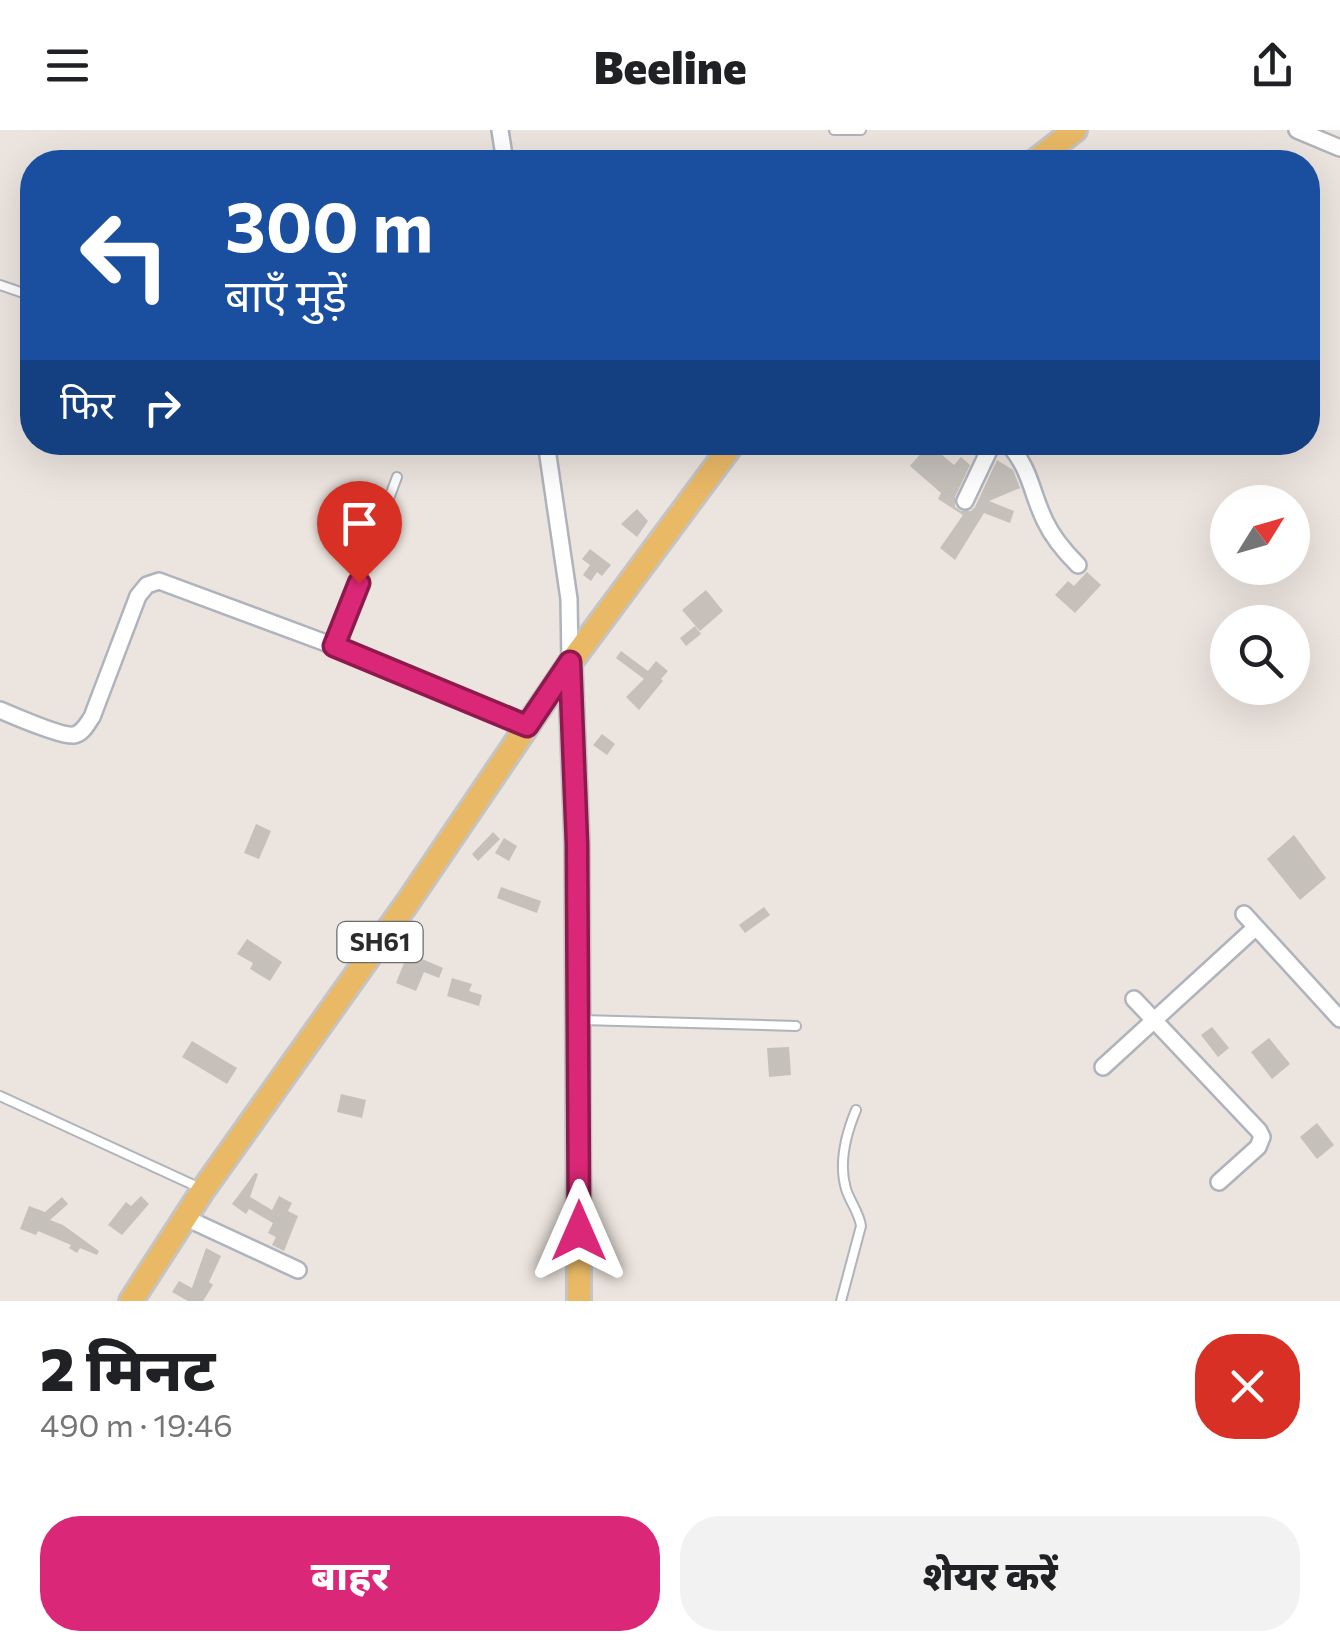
<!DOCTYPE html>
<html lang="hi">
<head>
<meta charset="utf-8">
<style>
  body { margin:0; font-family:Commissioner,"Noto Sans Devanagari",sans-serif; background:#f2f2f2; color:#202124; height:100vh; display:flex; flex-direction:column; font-size:38px; white-space:nowrap }
  * { box-sizing:border-box; margin:0 }
  p { font-size:32px; color:#757577 }
  .icon { flex:none; width:55px; height:55px; fill:none; stroke:currentColor; stroke-width:2; stroke-linecap:round; stroke-linejoin:round }
  .map { position:relative; height:1171px; overflow:hidden }
  .side { display:flex; flex-direction:column; background:#fff; flex:1 }
  .side>* { flex:none }
  .hud { position:absolute; left:20px; top:20px; width:1300px; height:305px; border-radius:40px; box-shadow:0 10px 40px #0002; background:#1a4fa0; color:#fff; overflow:hidden }
  .needle { width:65px; rotate:53deg }
  .buttons { position:absolute; left:1210px; top:355px; display:grid; gap:20px }
  .buttons a { display:grid; place-items:center; width:100px; height:100px; border-radius:50%; background:#fff; box-shadow:0 10px 40px #0002; font-size:50px }
  .pin { position:absolute; display:grid; place-items:center; width:85px; height:85px; color:#fff; margin:-102px -42px; border-radius:50% 50% 50% 0; rotate:-45deg; box-shadow:0 0 10px #0007 }
  .pin .icon { rotate:45deg }
  .me { position:absolute; width:110px; margin:-55px; rotate:0deg; stroke-linejoin:round; filter:drop-shadow(0 0 8px #0008) }
  .turn { display:flex; align-items:center; gap:35px; height:210px; padding:0 40px; font-size:45px }
  .turn .icon { width:130px; height:130px; stroke-width:2.5 }
  .turn b { display:block; font-size:70px; line-height:85px }
  .then { display:flex; align-items:center; height:95px; padding:0 40px; background:#0003; gap:20px; font-size:38px }
  .round { display:grid; place-items:center; flex:none; width:105px; height:105px; border-radius:40px; background:#f2f2f2 }
  .headline { display:flex; align-items:center; justify-content:space-between; height:170px; padding:0 40px }
  h1 { font-size:60px; font-weight:800; line-height:75px }
  .primary-button { display:flex; gap:20px; margin-top:auto; padding:20px 40px }
  .primary-button a { flex:1; height:115px; border-radius:40px; background:#db2777; color:#fff; font-size:40px; font-weight:800; line-height:115px; text-align:center }
  .primary-button a+a { background:#f2f2f2; color:#202124 }
  header { display:flex; justify-content:space-between; align-items:center; height:130px; padding:0 40px; background:#fff; font-size:45px; font-weight:800 }
  .map>svg:first-child { display:block }
  .building { fill:#c5c0ba }
  .lines { fill:none; stroke-linecap:round; stroke-linejoin:round }
  .service-casing { stroke:#afb3bb; stroke-width:12 }
  .minor-casing { stroke:#afb3bb; stroke-width:20 }
  .primary-casing { stroke:#c4c4c4; stroke-width:28 }
  .service { stroke:#fff; stroke-width:8 }
  .minor { stroke:#fff; stroke-width:15 }
  .primary { stroke:#eab966; stroke-width:22 }
  .route-casing { stroke:#8e194d; stroke-width:25 }
  .route { stroke:#db2777; stroke-width:18 }
  .labels { text-anchor:middle; stroke-width:9; stroke-linejoin:round; paint-order:stroke }
  .shield { fill:#fff; stroke:#6b6b6b; stroke-width:2.5 }
  .shield-label { font-size:25px; font-weight:bold; fill:#2b2b2b }
</style>
</head>
<body>
<header><svg class="icon" aria-label="menu" viewBox="0 0 24 24"><path d="M4 6h16M4 12h16M4 18h16"/></svg>Beeline<svg class="icon" aria-label="share" viewBox="0 0 24 24"><path d="M12 15V3M7 8l5-5 5 5M5 13v7h14v-7"/></svg></header>
<div class="map">
<svg width="1340" height="1171" viewBox="0 0 1340 1171">
  <rect width="100%" height="100%" fill="#ece4de"/>
  <path class="building" d="M828,20L852,28L854,21L882,32H831L825,30Z
    M929,314L954,335L961,327L970,335L955,367V377L961,381H971L975,377L997,330L1013,340L1020,358L989,371L1014,381L1010,393L984,383L955,430L940,418L963,385L938,369L941,363L910,336Z
    M637,379L648,391L637,407L621,394Z
    M590,419L611,435L602,446L597,442L591,451L583,445L590,435L582,429Z
    M1087,442L1101,455L1075,483L1055,465L1068,451L1074,456Z
    M706,460L723,481L700,501L682,480Z
    M695,496L701,504L686,516L680,508Z
    M621,521L648,541L656,531L668,541L661,549L663,551L639,580L626,567L644,549L616,528Z
    M602,604L615,614L607,625L593,615Z
    M256,694L271,701L259,729L244,723Z
    M493,702L500,709L478,731L472,724Z
    M1294,705L1326,748L1300,770L1267,729Z
    M504,708L517,716L509,731L495,723Z
    M501,757L541,771L537,783L497,768Z
    M764,777L770,785L745,803L739,795Z
    M247,809L282,832L270,851L250,839L253,833L237,824Z
    M408,823L443,838L439,848L424,842L416,861L396,853Z
    M452,848L472,854L469,861L482,865L479,876L447,866Z
    M1212,897L1229,918L1218,927L1201,905Z
    M1269,908L1290,934L1272,949L1251,922Z
    M192,911L237,938L227,954L182,927Z
    M789,917L791,945L769,947L767,918Z
    M341,964L366,970L362,988L337,982Z
    M1317,993L1334,1015L1317,1029L1300,1007Z
    M255,1043L258,1044L250,1067L272,1080L279,1066L292,1073L288,1081L298,1086L284,1121L272,1115L276,1107L268,1103L273,1093L249,1079L246,1084L232,1074Z
    M141,1066L149,1074L122,1105L108,1095L126,1072L131,1076Z
    M62,1067L68,1074L50,1090L63,1095L99,1121L97,1125L80,1118L77,1123L69,1118L71,1115L38,1101L36,1105L20,1099L29,1076L45,1082Z
    M206,1118L221,1126L209,1152L213,1155L203,1171H188L172,1162L179,1151L192,1158Z"/>
  <g class="lines">
    <g class="service-casing">
      <path id="service" d="M834,0H861
        M0,155L32,166
        M334,516L397,347
        M582,890L796,896
        M0,966L200,1058
        M841,1171L861,1096C859,1082 850,1072 846,1059C838,1032 846,1004 856,980"/>
    </g>
    <g class="minor-casing">
      <path id="minor" d="M500,0L505,32
        M1297,0L1340,18
        M546,312L569,469L570,533
        M1007,312C1032,341 1030,360 1045,391C1053,408 1065,422 1078,435
        M965,371L993,312
        M0,580C14,586 62,607 74,605C83,603 87,594 92,587L138,466L147,455L159,451L334,516L527,597
        M1244,784L1340,889
        M1134,869L1259,1001L1262,1007L1258,1017L1219,1052
        M1103,937L1256,797
        M186,1088L298,1140"/>
    </g>
    <g class="primary-casing">
      <path id="primary" d="M1034,32L1075,0
        M570,533L577,714L579,1171
        M131,1171L203,1060L410,769L570,533L734,312"/>
    </g>
    <use href="#service" class="service"/>
    <use href="#minor" class="minor"/>
    <use href="#primary" class="primary"/>
  </g>
  <g class="lines">
    <g class="route-casing">
      <path id="route" d="M359,453L334,516L527,596L570,532L577,714L579,1101"/>
    </g>
    <use href="#route" class="route"/>
  </g>
  <g class="labels">
    <rect class="shield" x="337.5" y="792" width="85" height="40" rx="8"/>
    <g class="shield-label">
      <text x="380" y="821">SH61</text>
    </g>
  </g>
</svg>
<div class="buttons">
<a><svg class="needle" viewBox="-14 -14 28 28"><path d="M0-13l5 13h-10z" fill="#e53935"/><path d="M0 13l5-13h-10z" fill="#757577"/></svg></a>
<a><svg class="icon" aria-label="search" viewBox="0 0 24 24"><circle cx="10" cy="10" r="6"/><path d="M15 15l6 6"/></svg></a>
</div>
<div class="pin" style="left:359px;top:453px;background:#d93025"><svg class="icon" aria-label="arrive" viewBox="0 0 24 24"><path d="M6 21V4h12l-3 4 3 4H6"/></svg></div>
<svg class="me" style="left:579px;top:1101px" viewBox="-20 -20 40 40"><path d="M0-17L14 15 0 8-14 15z" fill="#db2777" stroke="#fff" stroke-width="4"/></svg>
<div class="hud">
<div class="turn"><svg class="icon" aria-label="left" viewBox="0 0 24 24"><path d="M17 20v-9H6M10 6l-5 5 5 5"/></svg><div><b>300 m</b>बाएँ मुड़ें</div></div>
<div class="then">फिर<svg class="icon" aria-label="right" viewBox="0 0 24 24"><path d="M7 20v-9h11M14 6l5 5-5 5"/></svg></div>
</div>
</div>
<section class="side">
<div class="headline"><div><h1>2 मिनट</h1><p>490 m · 19:46</p></div><a class="round" style="background:#d93025;color:#fff"><svg class="icon" aria-label="close" viewBox="0 0 24 24"><path d="M6 6l12 12M18 6L6 18"/></svg></a></div>
<div class="primary-button"><a>बाहर</a><a>शेयर करें</a></div>
</section>
</body>
</html>
